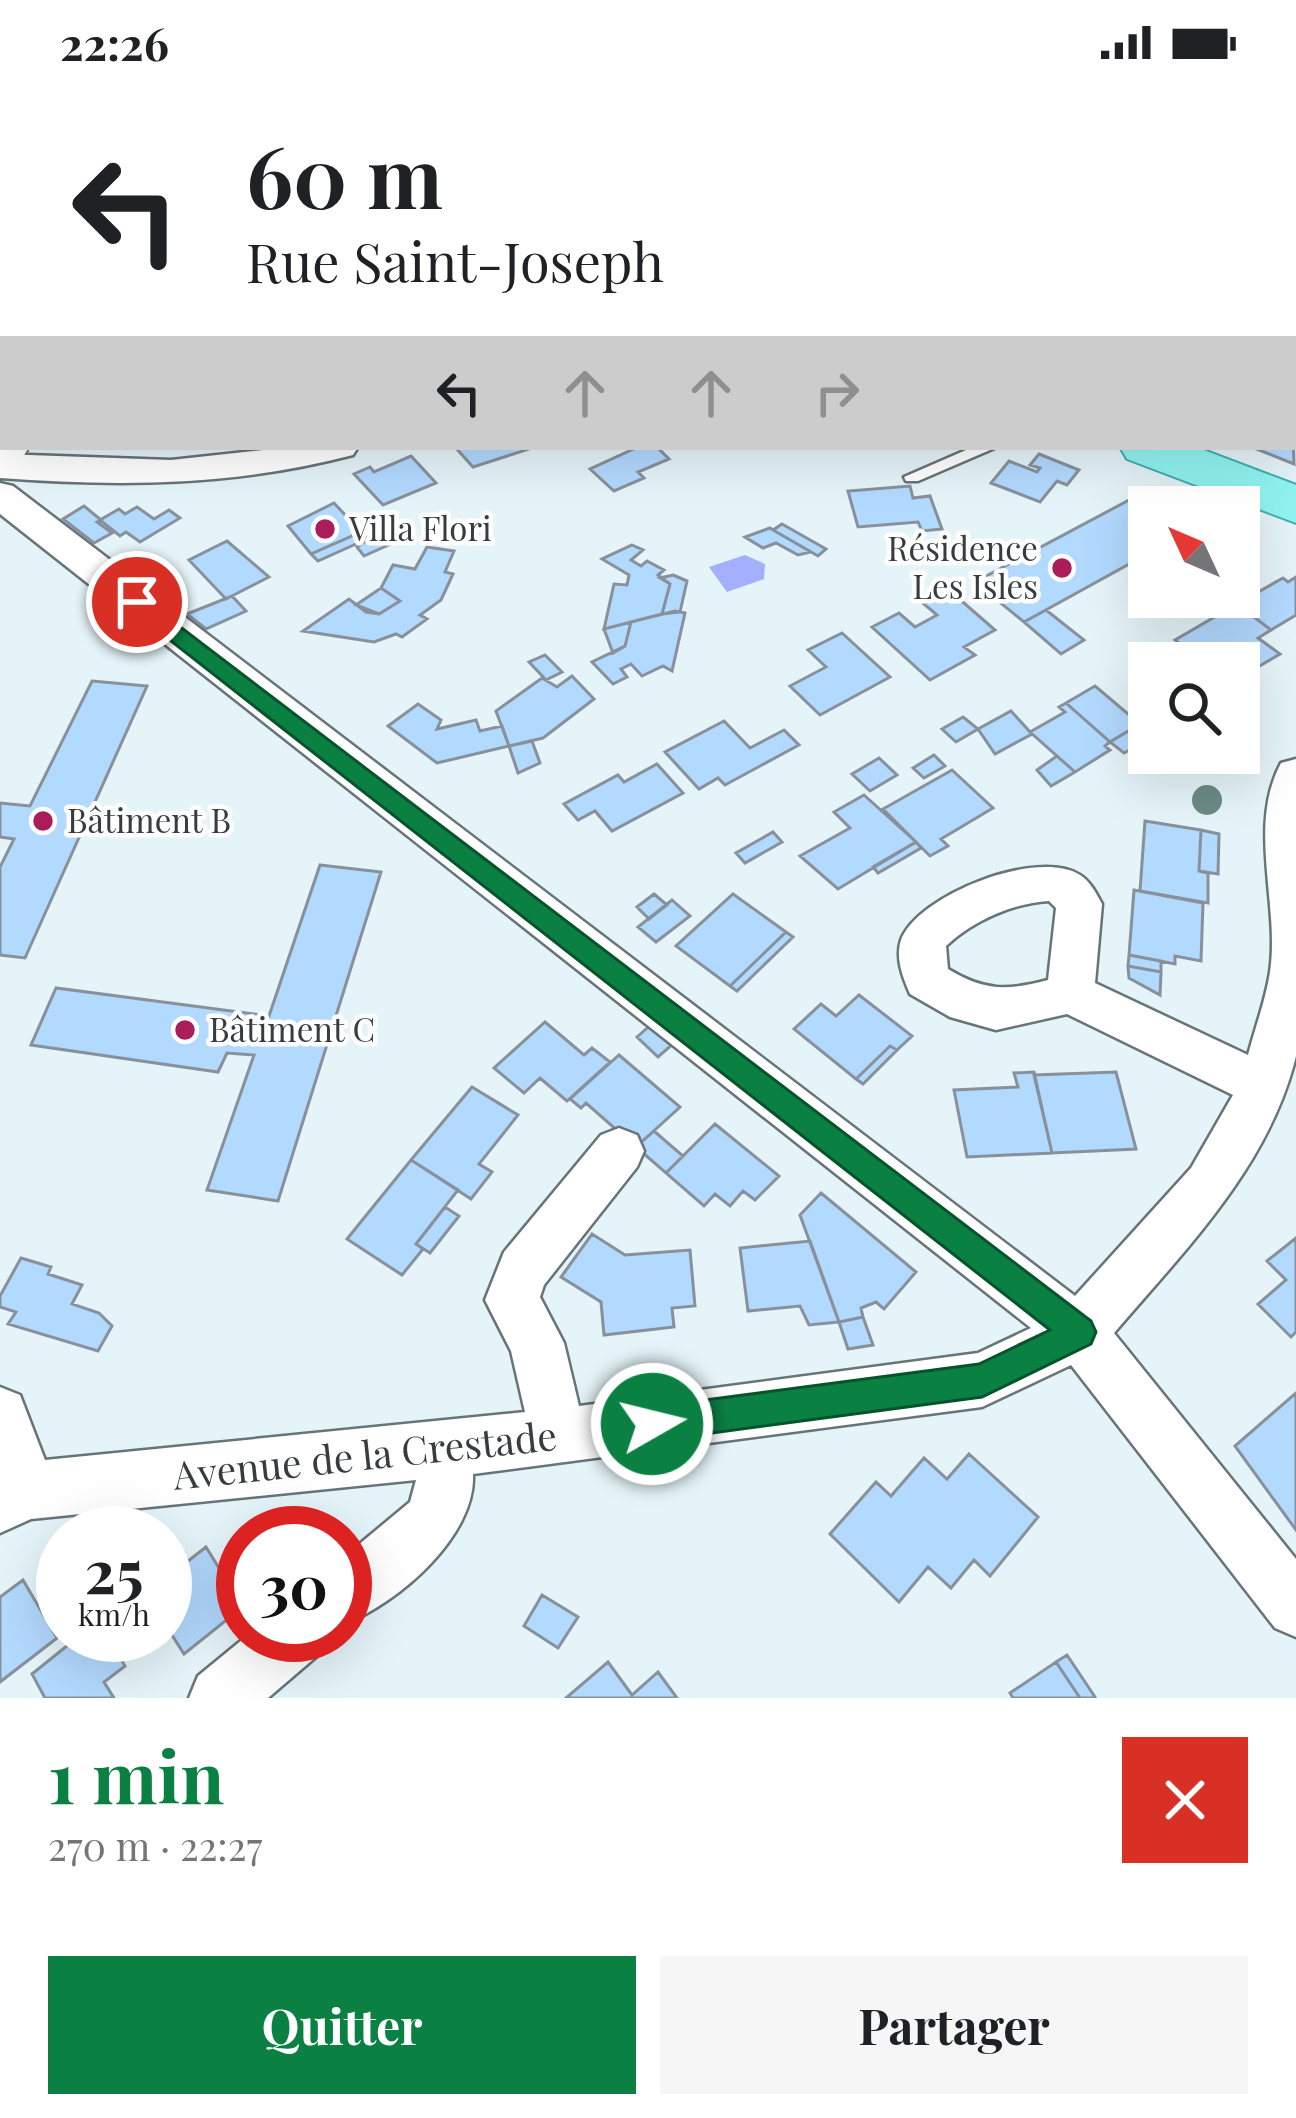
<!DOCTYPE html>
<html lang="fr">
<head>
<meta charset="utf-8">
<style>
  body { margin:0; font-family:"Playfair Display",serif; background:#f6f6f6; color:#202124; height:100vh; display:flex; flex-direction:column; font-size:45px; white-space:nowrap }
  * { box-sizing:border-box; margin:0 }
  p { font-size:39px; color:#757577 }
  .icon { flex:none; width:66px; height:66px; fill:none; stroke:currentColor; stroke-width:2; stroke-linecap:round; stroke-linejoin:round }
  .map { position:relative; height:1614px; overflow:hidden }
  .details { display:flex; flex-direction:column; background:#fff; flex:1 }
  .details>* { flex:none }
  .hud { position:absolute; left:0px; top:0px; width:1296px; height:366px; box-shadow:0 12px 48px #0002; background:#fff; color:#202124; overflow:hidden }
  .needle { width:78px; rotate:314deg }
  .fabs { position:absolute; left:1128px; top:402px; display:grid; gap:24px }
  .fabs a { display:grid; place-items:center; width:132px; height:132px; border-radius:0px; background:#fff; box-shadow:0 12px 48px #0002; font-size:60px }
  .speed { position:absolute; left:36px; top:1422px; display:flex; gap:24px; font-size:60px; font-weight:700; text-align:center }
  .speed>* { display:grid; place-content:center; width:156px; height:156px; border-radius:50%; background:#fff; box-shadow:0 12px 48px #0002; line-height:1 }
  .speed small { font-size:30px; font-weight:400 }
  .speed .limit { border:18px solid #d22; background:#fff; color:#111 }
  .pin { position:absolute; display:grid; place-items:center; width:102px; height:102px; color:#fff; margin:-51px; border:6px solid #fff; border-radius:50%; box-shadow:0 3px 12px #0007 }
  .me { position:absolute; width:132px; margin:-66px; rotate:82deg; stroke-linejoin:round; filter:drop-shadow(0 0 9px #0008) }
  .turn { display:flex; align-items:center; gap:42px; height:252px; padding:0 48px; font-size:54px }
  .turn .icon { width:156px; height:156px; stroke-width:2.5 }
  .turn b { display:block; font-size:84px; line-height:102px }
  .lanes { display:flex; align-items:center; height:114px; padding:0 48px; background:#0003; justify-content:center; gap:60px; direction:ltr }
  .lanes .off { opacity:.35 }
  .round { display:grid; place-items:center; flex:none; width:126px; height:126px; border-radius:0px; background:#f6f6f6 }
  .summary { display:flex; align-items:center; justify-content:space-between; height:204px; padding:0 48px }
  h1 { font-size:72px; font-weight:700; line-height:90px; color:#0b8043 }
  .cta { display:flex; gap:24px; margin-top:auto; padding:24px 48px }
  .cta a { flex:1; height:138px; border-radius:0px; background:#0b8043; color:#fff; font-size:48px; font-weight:700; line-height:138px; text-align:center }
  .cta a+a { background:#f6f6f6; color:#202124 }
  .status { display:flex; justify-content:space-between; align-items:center; height:84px; padding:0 60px; background:#fff; direction:ltr }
  .status svg { height:33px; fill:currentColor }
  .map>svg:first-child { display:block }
  .water { fill:#a3b0fc }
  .building { fill:#b2d9fe; stroke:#88919b; stroke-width:3 }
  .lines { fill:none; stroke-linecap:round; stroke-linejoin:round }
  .service-casing { stroke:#677478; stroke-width:5 }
  .minor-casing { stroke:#677478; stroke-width:5 }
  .tertiary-casing { stroke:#677478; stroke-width:4 }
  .primary-casing { stroke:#41afac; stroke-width:4 }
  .service { fill:#fff; fill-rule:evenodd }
  .minor { fill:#fff; fill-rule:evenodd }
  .tertiary { fill:#fff; fill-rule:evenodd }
  .primary { fill:#91f4f1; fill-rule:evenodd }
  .tree { fill:#6c8b84 }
  .route { fill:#0b8043; stroke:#07532c; stroke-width:3 }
  .poi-dot { fill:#aa1c5a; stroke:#fefefe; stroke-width:4.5 }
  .labels { text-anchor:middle; stroke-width:9; stroke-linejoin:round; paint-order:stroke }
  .poi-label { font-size:33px; fill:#373d3f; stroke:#fefefe; text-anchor:start }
  .near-street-label { font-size:39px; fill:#373d3f; stroke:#fefefe }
</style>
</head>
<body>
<div class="status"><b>22:26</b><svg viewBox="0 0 49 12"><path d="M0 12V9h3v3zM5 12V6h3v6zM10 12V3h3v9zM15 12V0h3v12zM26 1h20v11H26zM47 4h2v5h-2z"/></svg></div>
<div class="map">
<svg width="1296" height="1614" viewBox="0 0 1296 1614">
  <rect width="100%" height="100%" fill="#e5f4f9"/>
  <path class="water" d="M745,471L765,480L764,495L727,508L709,483Z"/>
  <path class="building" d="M1293,350L1294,380L1254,364L1293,363Z
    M455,363H535L473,383Z
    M638,363H657L669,375L638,388L644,394L614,407L590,385Z
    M1039,370L1079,386L1067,401L1057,397L1040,418L991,399L1009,377L1037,388L1040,384L1030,381Z
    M411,372L436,399L383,421L354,390L370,383L374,388Z
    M910,402L913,414L930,412L942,445L922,447L918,438L858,443L848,407Z
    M1146,407L1167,423H1149V469L1024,538L975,498Z
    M334,419L361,448L311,470L288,442Z
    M84,422L101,436L97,438L112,449L94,459L63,435Z
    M137,423L154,435L169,426L180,434L140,458L126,448L120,452L100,436L119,425L125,430Z
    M782,440L826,465L818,472L773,446Z
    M770,444L773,446L811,468L798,471L776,459L763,464L745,453Z
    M382,446L393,459L364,472L357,463Z
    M361,448L367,455L318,477L311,470Z
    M227,457L269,493L226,515L189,476Z
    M632,461L643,466L631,476L641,482L647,477L664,486L658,491L670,500L662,530L604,545L614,500L627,501L629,491L602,475Z
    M427,463L454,467L445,488L453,490L441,516L420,531L427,535L402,553L396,550L374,558L303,547L349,515L366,528L379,530L400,517L381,504L393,481L415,485Z
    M673,491L687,497L680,528L662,530L670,500L660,494Z
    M1296,493V531L1271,546L1237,520L1283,494L1288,498Z
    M381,504L400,517L379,530L356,521Z
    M949,506L995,546L964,563L975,571L930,596L872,543L899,529L915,543L937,531L924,520Z
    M232,512L246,527L206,545L187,530Z
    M1237,520L1271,546L1258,554L1280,570L1239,594V579H1215L1203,569L1196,573L1175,556Z
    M1046,526L1084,556L1061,570L1024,538Z
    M675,527L685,529L672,587L663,582L642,592L631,580L621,585L627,593L613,600L592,578L625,562L631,538Z
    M631,538L625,562L613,569L604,545Z
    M842,549L890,593L820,631L790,602L826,583L808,566Z
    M545,571L562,588L546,596L529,578Z
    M572,592L594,615L543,654L509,662L496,627L542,594L557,603Z
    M92,597L147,602L25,874L0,871V783L14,755L0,753V719L30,722Z
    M1095,602L1140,640L1110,658L1066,619Z
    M1066,619L1110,658L1105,662L1110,666L1075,688L1030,648L1065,628L1059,623Z
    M418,620L441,636L437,645L476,636L480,647L502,642L509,662L437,679L388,642Z
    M1011,627L1032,650L995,670L978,645Z
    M963,633L978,645L956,658L942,645Z
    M724,637L750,664L784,646L799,661L725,701L718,694L699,705L665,668Z
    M1140,640L1149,655L1124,669L1110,658Z
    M532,657L540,679L518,689L509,662Z
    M934,671L945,682L924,694L913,684Z
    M1057,672L1075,688L1051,702L1037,686Z
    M879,674L897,691L870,707L852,690Z
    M657,680L683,709L612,747L595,727L578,736L564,720L618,691L624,698Z
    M952,686L993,724L941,755L948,762L930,772L883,725Z
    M864,711L916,758L838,805L800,772L850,744L834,728Z
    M1145,737L1201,746L1199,787L1208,789V819L1140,807Z
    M1201,746L1219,750L1218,790L1199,787Z
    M773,748L782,758L745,779L736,769Z
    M916,758L921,764L878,789L873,783Z
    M320,781L381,788L278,1117L207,1106L254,971L227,969L218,988L31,961L56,904L269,932Z
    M1134,806L1203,819L1201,877L1175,872V880L1129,871Z
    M654,810L667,821L649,835L637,823Z
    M733,810L786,848L730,902L676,862Z
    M672,816L690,832L656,858L638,843Z
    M786,848L793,853L737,907L730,902Z
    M1129,871L1161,877V888L1128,882Z
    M1128,882L1161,888L1160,911L1129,894Z
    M859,911L912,952L897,966L890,962L856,995L794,945L821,920L836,932Z
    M545,938L584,971L592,964L610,978L567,1017L540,994L524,1009L494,984Z
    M654,938L681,953L658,973L637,953Z
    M890,962L897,966L863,1000L856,995Z
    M619,971L680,1023L636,1063L586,1019L581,1024L570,1015Z
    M1034,988L1052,1069L967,1073L954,1006L1018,1003L1014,989Z
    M1116,988L1136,1065L1052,1069L1034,991Z
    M472,1003L518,1031L479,1080L492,1088L471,1115L411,1076Z
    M715,1040L779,1092L755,1116L743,1107L730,1122L715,1110L704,1122L666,1089Z
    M654,1047L683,1072L666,1089L636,1063Z
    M411,1076L458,1106L416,1160L423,1165L402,1191L347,1155Z
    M821,1109L916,1188L884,1225L876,1218L861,1224L863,1233L839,1238L800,1131Z
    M445,1123L459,1132L430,1169L416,1160Z
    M592,1150L625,1171L690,1166L695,1222L672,1224L674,1243L604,1251L601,1218L561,1193Z
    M1296,1154V1248L1291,1253L1258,1220L1286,1196L1267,1177Z
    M810,1157L839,1238L809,1241L800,1222L748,1227L740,1164Z
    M21,1174L51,1183L48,1190L82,1201L72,1220L99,1229L112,1242L98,1267L8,1240L16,1228L0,1223V1212Z
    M863,1233L873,1261L848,1265L839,1238Z
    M1296,1309V1446L1235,1362Z
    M969,1370L1038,1433L990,1492L974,1476L951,1504L928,1483L899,1518L830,1450L876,1398L891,1412L924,1374L947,1395Z
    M206,1463L243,1523L184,1570L165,1540V1495Z
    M23,1496L57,1554L0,1598V1513Z
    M542,1511L578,1533L558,1564L524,1542Z
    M70,1551H143L118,1570L125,1582L104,1598L114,1614H45L32,1590L73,1557Z
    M1067,1571L1095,1613L1094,1614H1080L1056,1578Z
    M608,1578L632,1611L658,1588L677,1614H566Z
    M1056,1578L1080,1614H1013L1010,1609Z"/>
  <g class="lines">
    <g class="service-casing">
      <path id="service" d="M94,0H108L92,3Z
        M973,363H997L918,397H906L904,393Z"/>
    </g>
    <g class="minor-casing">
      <path id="minor" d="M1293,124H1296V143H1293Z
        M1296,246V266L1293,267V247Z
        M292,363H358L353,371C235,402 121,403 0,394V370L171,376Z
        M0,399L13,402L1075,1212L1191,1084L1233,1011L1067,930L996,946L950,933L910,910C903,894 895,874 901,856C918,811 1037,764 1080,791C1090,797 1096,809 1102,820L1095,899L1248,971C1255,944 1266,915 1270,888C1280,821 1247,742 1281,679L1296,675V972C1269,1082 1186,1165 1114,1249L1296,1475V1553L1275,1544L1071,1281L982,1323L473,1390C476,1452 399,1518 345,1540V1472L410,1418L416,1396L31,1435L0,1449V1303L20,1311L45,1376L525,1328L511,1267L485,1216L504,1168L601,1051L619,1044L637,1051L644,1067L637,1083L544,1201L540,1213L564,1259L579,1322L978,1269L1031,1244L0,430ZM1049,817L1056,824L1048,896C1007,907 984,907 948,885L946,862C972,837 1013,819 1049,817Z
        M248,1551H326L317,1572L268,1614H189L198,1592Z"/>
    </g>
    <g class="tertiary-casing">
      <path id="tertiary" d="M565,0H603L563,3Z
        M0,351L3,363H29L23,373L0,381Z"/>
    </g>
    <g class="primary-casing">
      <path id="primary" d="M175,0H223L225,3H177Z
        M1120,363H1196L1296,401V439L1127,375Z"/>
    </g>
    <use href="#service" class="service"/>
    <use href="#minor" class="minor"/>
    <use href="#tertiary" class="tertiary"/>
    <use href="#primary" class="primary"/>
  </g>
  <circle class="tree" cx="1207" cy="716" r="15"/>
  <path class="route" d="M137,510L1091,1237L1096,1248L1091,1260L982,1313L652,1357L640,1352L635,1340L640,1328L652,1323L979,1280L1050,1246L129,524L125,518Z"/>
  <g class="poi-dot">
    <circle cx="325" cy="445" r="12"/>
    <circle cx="1062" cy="484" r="12"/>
    <circle cx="43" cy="737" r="12"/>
    <circle cx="185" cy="946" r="12"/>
  </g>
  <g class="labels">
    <g class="poi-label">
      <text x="349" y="457">Villa Flori</text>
      <text x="1038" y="477" text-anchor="end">Résidence<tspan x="1038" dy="38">Les Isles</tspan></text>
      <text x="67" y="749">Bâtiment B</text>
      <text x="209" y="958">Bâtiment C</text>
    </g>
    <g class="near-street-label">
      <text transform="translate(365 1372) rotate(-6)" y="14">Avenue de la Crestade</text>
    </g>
  </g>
</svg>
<div class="fabs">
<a><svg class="needle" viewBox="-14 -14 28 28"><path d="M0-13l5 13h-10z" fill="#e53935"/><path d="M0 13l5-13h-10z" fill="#757577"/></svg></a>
<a><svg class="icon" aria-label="search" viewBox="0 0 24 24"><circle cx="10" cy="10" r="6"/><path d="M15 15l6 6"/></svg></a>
</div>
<div class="speed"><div>25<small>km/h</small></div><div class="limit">30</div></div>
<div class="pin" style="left:137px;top:518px;background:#d93025"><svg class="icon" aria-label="arrive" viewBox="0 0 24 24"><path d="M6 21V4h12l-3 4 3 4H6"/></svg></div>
<svg class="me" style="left:652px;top:1340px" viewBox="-20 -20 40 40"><circle r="17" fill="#0b8043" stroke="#fff" stroke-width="3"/><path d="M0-11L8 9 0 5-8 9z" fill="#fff"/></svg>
<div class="hud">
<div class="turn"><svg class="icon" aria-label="left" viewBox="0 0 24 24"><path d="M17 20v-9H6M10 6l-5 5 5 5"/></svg><div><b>60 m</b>Rue Saint-Joseph</div></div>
<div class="lanes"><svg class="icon" aria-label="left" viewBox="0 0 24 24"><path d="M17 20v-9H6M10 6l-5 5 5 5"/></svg><svg class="icon off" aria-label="ahead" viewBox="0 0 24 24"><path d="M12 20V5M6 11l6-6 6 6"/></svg><svg class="icon off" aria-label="ahead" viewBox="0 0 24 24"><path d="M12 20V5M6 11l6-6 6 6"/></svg><svg class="icon off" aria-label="right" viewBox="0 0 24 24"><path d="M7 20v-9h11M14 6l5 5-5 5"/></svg></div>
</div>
</div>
<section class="details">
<div class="summary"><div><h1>1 min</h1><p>270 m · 22:27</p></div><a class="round" style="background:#d93025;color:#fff"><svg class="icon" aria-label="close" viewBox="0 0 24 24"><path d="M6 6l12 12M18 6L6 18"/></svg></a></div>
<div class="cta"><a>Quitter</a><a>Partager</a></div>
</section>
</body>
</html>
